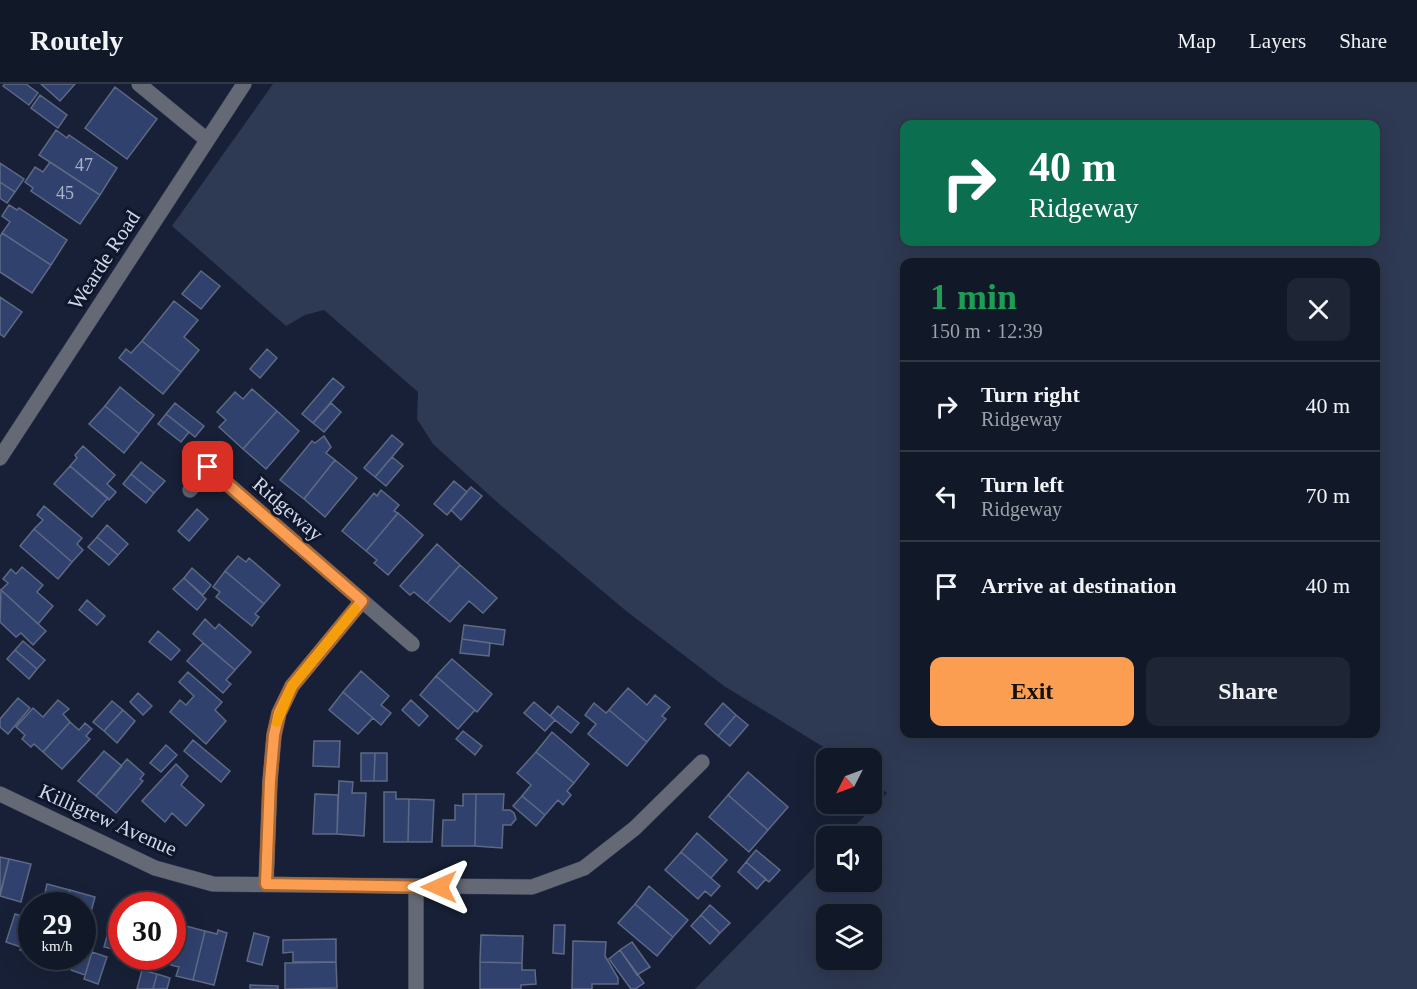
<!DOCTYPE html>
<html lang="en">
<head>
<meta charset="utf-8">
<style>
  body { margin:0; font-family:Georgia,serif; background:#1e2534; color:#f1f3f6; height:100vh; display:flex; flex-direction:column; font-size:22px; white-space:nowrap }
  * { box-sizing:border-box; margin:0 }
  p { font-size:20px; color:#9ca0a8 }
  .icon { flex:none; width:33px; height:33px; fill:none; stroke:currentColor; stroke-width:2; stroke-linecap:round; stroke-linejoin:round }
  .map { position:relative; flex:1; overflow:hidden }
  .drawer { position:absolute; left:900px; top:174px; width:480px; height:480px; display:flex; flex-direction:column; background:#111828; border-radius:12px; box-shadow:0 6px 24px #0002,0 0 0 2px #303745 }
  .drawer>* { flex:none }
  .top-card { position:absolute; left:900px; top:36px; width:480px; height:126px; border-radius:12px; box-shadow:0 6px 24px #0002,0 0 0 2px #303745; background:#0b6e4f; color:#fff; overflow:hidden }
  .needle { width:39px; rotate:228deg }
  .fabs { position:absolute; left:816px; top:664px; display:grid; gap:12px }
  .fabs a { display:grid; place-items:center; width:66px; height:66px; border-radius:12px; background:#111828; box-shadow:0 6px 24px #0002,0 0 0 2px #303745; font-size:30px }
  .speed { position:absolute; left:18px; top:808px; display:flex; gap:12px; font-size:30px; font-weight:700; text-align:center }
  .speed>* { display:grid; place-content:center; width:78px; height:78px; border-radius:50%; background:#111828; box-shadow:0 6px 24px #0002,0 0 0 2px #303745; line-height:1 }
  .speed small { font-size:15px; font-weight:400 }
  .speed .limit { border:9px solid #d22; background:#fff; color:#111 }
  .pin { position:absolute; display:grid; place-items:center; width:51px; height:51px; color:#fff; margin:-26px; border-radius:12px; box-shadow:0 3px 9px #0006 }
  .me { position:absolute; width:66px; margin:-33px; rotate:270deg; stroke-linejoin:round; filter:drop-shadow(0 0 4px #0008) }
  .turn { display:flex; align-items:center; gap:21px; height:126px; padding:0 30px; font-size:27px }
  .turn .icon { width:78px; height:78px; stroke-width:2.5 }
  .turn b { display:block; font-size:42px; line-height:51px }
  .round { display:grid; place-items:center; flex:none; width:63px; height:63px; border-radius:12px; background:#1e2534 }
  .headline { display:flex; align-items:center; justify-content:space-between; height:102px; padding:0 30px }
  h1 { font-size:36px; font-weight:600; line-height:45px; color:#1e9e55 }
  .action { display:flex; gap:12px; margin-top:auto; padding:12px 30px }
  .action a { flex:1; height:69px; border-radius:12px; background:#fc9e52; color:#111; font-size:24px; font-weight:600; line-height:69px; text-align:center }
  .action a+a { background:#1e2534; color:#f1f3f6 }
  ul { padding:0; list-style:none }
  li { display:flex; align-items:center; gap:18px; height:90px; padding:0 30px; border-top:2px solid #303745 }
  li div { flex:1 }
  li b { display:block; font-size:22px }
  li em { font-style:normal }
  header { display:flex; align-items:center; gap:36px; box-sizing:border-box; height:84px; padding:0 30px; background:#111828; border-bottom:2px solid #303745 }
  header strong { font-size:28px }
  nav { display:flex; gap:33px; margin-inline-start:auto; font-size:21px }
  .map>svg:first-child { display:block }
  .green { fill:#2e3953; fill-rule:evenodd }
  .building { fill:#30416d; stroke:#5e6984; stroke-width:1.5 }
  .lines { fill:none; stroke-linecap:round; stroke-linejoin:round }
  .minor-casing { stroke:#313a4f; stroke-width:16 }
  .minor { stroke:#646975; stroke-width:15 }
  .route-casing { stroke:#a46735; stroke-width:15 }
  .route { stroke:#fc9e52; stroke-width:10 }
  .slow { stroke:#f59e0b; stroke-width:10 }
  .labels { text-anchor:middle; stroke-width:6; stroke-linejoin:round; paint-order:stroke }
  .number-label { font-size:18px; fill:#a9b2c8 }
  .street-label { font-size:21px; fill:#d1d7e7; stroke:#0e162c }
</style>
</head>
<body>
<header>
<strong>Routely</strong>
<nav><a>Map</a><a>Layers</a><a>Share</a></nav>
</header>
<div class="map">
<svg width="1417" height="905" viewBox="0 0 1417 905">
  <rect width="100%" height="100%" fill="#172036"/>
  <path class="green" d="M273,0H1417V905H695L826,771V798H872V753H844L887,709L872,696V675H843L724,602L625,526L498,419L433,360L417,335L418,308L324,226L305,231L286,242L172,142ZM904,40H1376V158H904ZM904,178H1376V650H904ZM826,831H872V876H826Z"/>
  <path class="building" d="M5,0H26L38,9L29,21L3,2Z
    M41,0H75L60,17Z
    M115,3L157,35L127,75L85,44Z
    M40,11L67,31L58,44L31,24Z
    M56,46L67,54L69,51L117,84L100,111L39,71Z
    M50,78L100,111L80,140L31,107L33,104L25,98L35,83L43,88Z
    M0,79L24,95L15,108L0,98Z
    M0,98L15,108L7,119L0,114Z
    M9,121L17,126L19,124L67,156L51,181L2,149L10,138L2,132Z
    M2,149L51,181L32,209L0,188V153Z
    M201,187L220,202L201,225L182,210Z
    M0,213L22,228L4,253L0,250Z
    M174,217L198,236L184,253L199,266L181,288L142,257Z
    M142,257L181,288L163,310L119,274L126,265L131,269Z
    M267,265L277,274L260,294L250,285Z
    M333,294L344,303L313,339L302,330Z
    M120,303L154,331L139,350L105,322Z
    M252,305L277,327L243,365L219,343L226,336L217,328L235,308L243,315Z
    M175,319L204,342L195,353L166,330Z
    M331,319L341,328L324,348L313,339Z
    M105,322L139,350L124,369L89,340Z
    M277,327L299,347L266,385L243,365Z
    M166,330L189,348L181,358L158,340Z
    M392,351L403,360L375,393L364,384Z
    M324,352L331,363L326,369L335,376L304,415L280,396L312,357L315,359Z
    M83,362L115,391L107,400L116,408L109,416L70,382L77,374L75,371Z
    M392,373L403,382L386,402L375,393Z
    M335,376L357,394L325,433L304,415Z
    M141,378L165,397L154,409L131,390Z
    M70,382L108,414L92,433L54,400Z
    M131,390L154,409L146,419L123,400Z
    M454,397L467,408L447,431L434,420Z
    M471,403L482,412L461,436L451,426Z
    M381,406L399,421L394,427L398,429L366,467L342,447L374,409L377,412Z
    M44,422L82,454L77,460L83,466L72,478L34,445L43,436L37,431Z
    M197,425L208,435L189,457L178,447Z
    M398,429L423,451L388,491L374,479L377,476L366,467Z
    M107,441L128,460L118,471L97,453Z
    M34,445L72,478L58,495L20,462Z
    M97,453L118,471L109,481L88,463Z
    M437,460L460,481L427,519L414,508L410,511L400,502Z
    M238,472L246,478L249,474L280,501L264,520L225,487Z
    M460,481L497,514L483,529L469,517L450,538L427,519Z
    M22,483L43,501L37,508L53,522L38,540L1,506L8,499L3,495L11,485L16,490Z
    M192,484L211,501L203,511L184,494Z
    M225,487L264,520L255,530L259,533L252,542L216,513L220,508L213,503Z
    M184,494L206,515L197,526L173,505Z
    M1,506L46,547L33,561L21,549L16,553L0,538Z
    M87,516L105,532L97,541L79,526Z
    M205,535L215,545L219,540L251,568L235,586L193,550Z
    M464,541L505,546L503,561L462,555Z
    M158,547L180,566L171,576L149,558Z
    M462,555L490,559L489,572L460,569Z
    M23,557L45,576L37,585L15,566Z
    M203,559L235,586L226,596L231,600L223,609L187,577Z
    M15,566L37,585L29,595L7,575Z
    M452,575L492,610L477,628L436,592Z
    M361,587L389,612L381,621L391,629L381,641L343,608Z
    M188,588L222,618L215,626L226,637L206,660L170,628L180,616L186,621L194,612L179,598Z
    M436,592L475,626L458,645L420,611Z
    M628,604L647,621L655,611L670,623L662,632L666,635L647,658L609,626Z
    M343,608L373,634L358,650L329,626Z
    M138,609L152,622L143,631L130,618Z
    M18,614L30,624L8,650L0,643V635Z
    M58,616L69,625L63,630L70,638L43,668L34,660L31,663L22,655L25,651L16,643L33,624L43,633Z
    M411,616L428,632L419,642L402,626Z
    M112,617L123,626L104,647L93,638Z
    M534,618L555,636L545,647L524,629Z
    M594,619L606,629L609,626L647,658L627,682L588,650L596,640L585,631Z
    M723,619L736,631L718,652L705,640Z
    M558,622L579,639L571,649L550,632Z
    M123,626L135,637L117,659L104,647Z
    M736,631L748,641L730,662L718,652Z
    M70,638L79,646L85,639L92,645L86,652L90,655L62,685L43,668Z
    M463,647L482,662L475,671L456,655Z
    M552,648L589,680L574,699L536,668Z
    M193,656L230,687L221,698L184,667Z
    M314,657H340L339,683L313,682Z
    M166,661L177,671L161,688L150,679Z
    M104,667L122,682L96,712L78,697Z
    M536,668L574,699L567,707L571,711L563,721L558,716L545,731L522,712L531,701L517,689Z
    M361,669H375L374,697H361Z
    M375,669H387V697H374Z
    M127,675L144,690L140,695L143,697L116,729L96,712Z
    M176,680L188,692L181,701L204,721L186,742L172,729L165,738L142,717Z
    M748,688L788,723L768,746L728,711Z
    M339,697L353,698L352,709H366L364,752L337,750Z
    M384,708H396V715H409L408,758H384Z
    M315,710L338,711L337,750H313Z
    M463,710H476L475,762H442L443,736H455V721L463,722Z
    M476,710H504L503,726H510L514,729L516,735L511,741H503L502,764L475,762Z
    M728,711L768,746L749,768L709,733Z
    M522,712L545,731L536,742L513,722Z
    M409,715L434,716L432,758H408Z
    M697,749L727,776L711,794L681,768Z
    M756,766L780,786L769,798L746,778Z
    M681,768L720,802L711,812L705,807L698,815L665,786Z
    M0,773L9,775L0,810Z
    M9,775L31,780L21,818L0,812Z
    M746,778L766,795L757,805L738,788Z
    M47,800L70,806L66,822H42Z
    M649,802L688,836L673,853L635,820Z
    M70,806L95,813L83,857L82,822H66Z
    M635,820L673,853L657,872L618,839Z
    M710,821L730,839L720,849L701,831Z
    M115,824L122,826V867L104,863Z
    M15,830L29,834L21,863L6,858Z
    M701,831L720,849L710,860L691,842Z
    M28,839L32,841L31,869L20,866Z
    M182,841L205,847L193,896L176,892L179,883L171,881Z
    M554,841H565L564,870L553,869Z
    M218,846L227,849L214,901L193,896L205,847L217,850Z
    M254,849L269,853L262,881L247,877Z
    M481,851L523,852L522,879L480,878Z
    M336,855V878H293V868L283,869V856Z
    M573,857L606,858L605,872L618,894V900H592V905H572Z
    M632,858L650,883L637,891L620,866Z
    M82,861L93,865L85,891L71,886L75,873H82Z
    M620,866L644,899L635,905H631L609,875Z
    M92,868L107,873L98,900L84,895Z
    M138,873H151L148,881L137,877Z
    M336,878L337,904L285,905V879Z
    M480,878L522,879V886H535L536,900L521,901V905H480Z
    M142,886L157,890L153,905H137Z
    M157,890L170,894L167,905H153Z
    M250,901L278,902V905H250Z"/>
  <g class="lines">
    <g class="minor-casing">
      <path id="minor" d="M139,0L207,56
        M0,374L244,0
        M190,406L208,383L412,560
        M0,710L155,784L213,800L532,803L584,784L635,744L702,678
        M266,800L270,697L274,651L279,629L292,602L362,517
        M416,803V905"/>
    </g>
    <use href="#minor" class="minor"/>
  </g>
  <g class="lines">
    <g class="route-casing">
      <path id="route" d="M208,383L362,517L292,602L279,629L274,651L270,697L266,800L439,803"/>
    </g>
    <use href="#route" class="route"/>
    <path class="slow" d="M277,638L292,602L355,525"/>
  </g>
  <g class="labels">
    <g class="number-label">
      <text x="84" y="87">47</text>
      <text x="65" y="115">45</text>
    </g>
    <g class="street-label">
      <text transform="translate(104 176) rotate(-57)" y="7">Wearde Road</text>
      <text transform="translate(288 425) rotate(41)" y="7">Ridgeway</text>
      <text transform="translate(108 736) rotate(24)" y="7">Killigrew Avenue</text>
    </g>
  </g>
</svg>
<div class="fabs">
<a><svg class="needle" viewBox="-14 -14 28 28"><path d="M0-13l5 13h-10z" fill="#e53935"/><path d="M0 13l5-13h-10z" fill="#9ca0a8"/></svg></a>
<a><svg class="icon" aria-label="sound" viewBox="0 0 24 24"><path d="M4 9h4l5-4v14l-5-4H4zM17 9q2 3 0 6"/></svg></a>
<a><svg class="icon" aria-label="layers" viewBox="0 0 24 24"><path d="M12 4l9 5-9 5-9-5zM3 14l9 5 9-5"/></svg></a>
</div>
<div class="speed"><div>29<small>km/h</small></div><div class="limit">30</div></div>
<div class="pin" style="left:208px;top:383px;background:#d93025"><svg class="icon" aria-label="arrive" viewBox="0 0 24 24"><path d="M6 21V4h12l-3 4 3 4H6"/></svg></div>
<svg class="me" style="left:439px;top:803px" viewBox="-20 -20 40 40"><path d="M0-17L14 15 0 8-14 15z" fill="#fc9e52" stroke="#fff" stroke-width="4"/></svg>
<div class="top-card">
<div class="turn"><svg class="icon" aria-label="right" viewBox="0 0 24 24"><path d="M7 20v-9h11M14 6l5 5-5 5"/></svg><div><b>40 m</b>Ridgeway</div></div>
</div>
<section class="drawer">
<div class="headline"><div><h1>1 min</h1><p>150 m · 12:39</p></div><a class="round"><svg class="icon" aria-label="close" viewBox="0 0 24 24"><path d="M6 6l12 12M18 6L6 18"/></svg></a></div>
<ul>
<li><svg class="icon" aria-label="right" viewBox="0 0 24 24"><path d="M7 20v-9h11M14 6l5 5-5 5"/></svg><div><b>Turn right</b><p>Ridgeway</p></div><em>40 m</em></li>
<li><svg class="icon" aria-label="left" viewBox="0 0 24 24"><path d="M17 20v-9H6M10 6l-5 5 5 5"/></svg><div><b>Turn left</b><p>Ridgeway</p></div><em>70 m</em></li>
<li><svg class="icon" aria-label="arrive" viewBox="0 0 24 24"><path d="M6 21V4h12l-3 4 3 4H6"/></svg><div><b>Arrive at destination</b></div><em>40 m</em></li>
</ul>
<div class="action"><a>Exit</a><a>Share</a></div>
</section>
</div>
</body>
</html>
